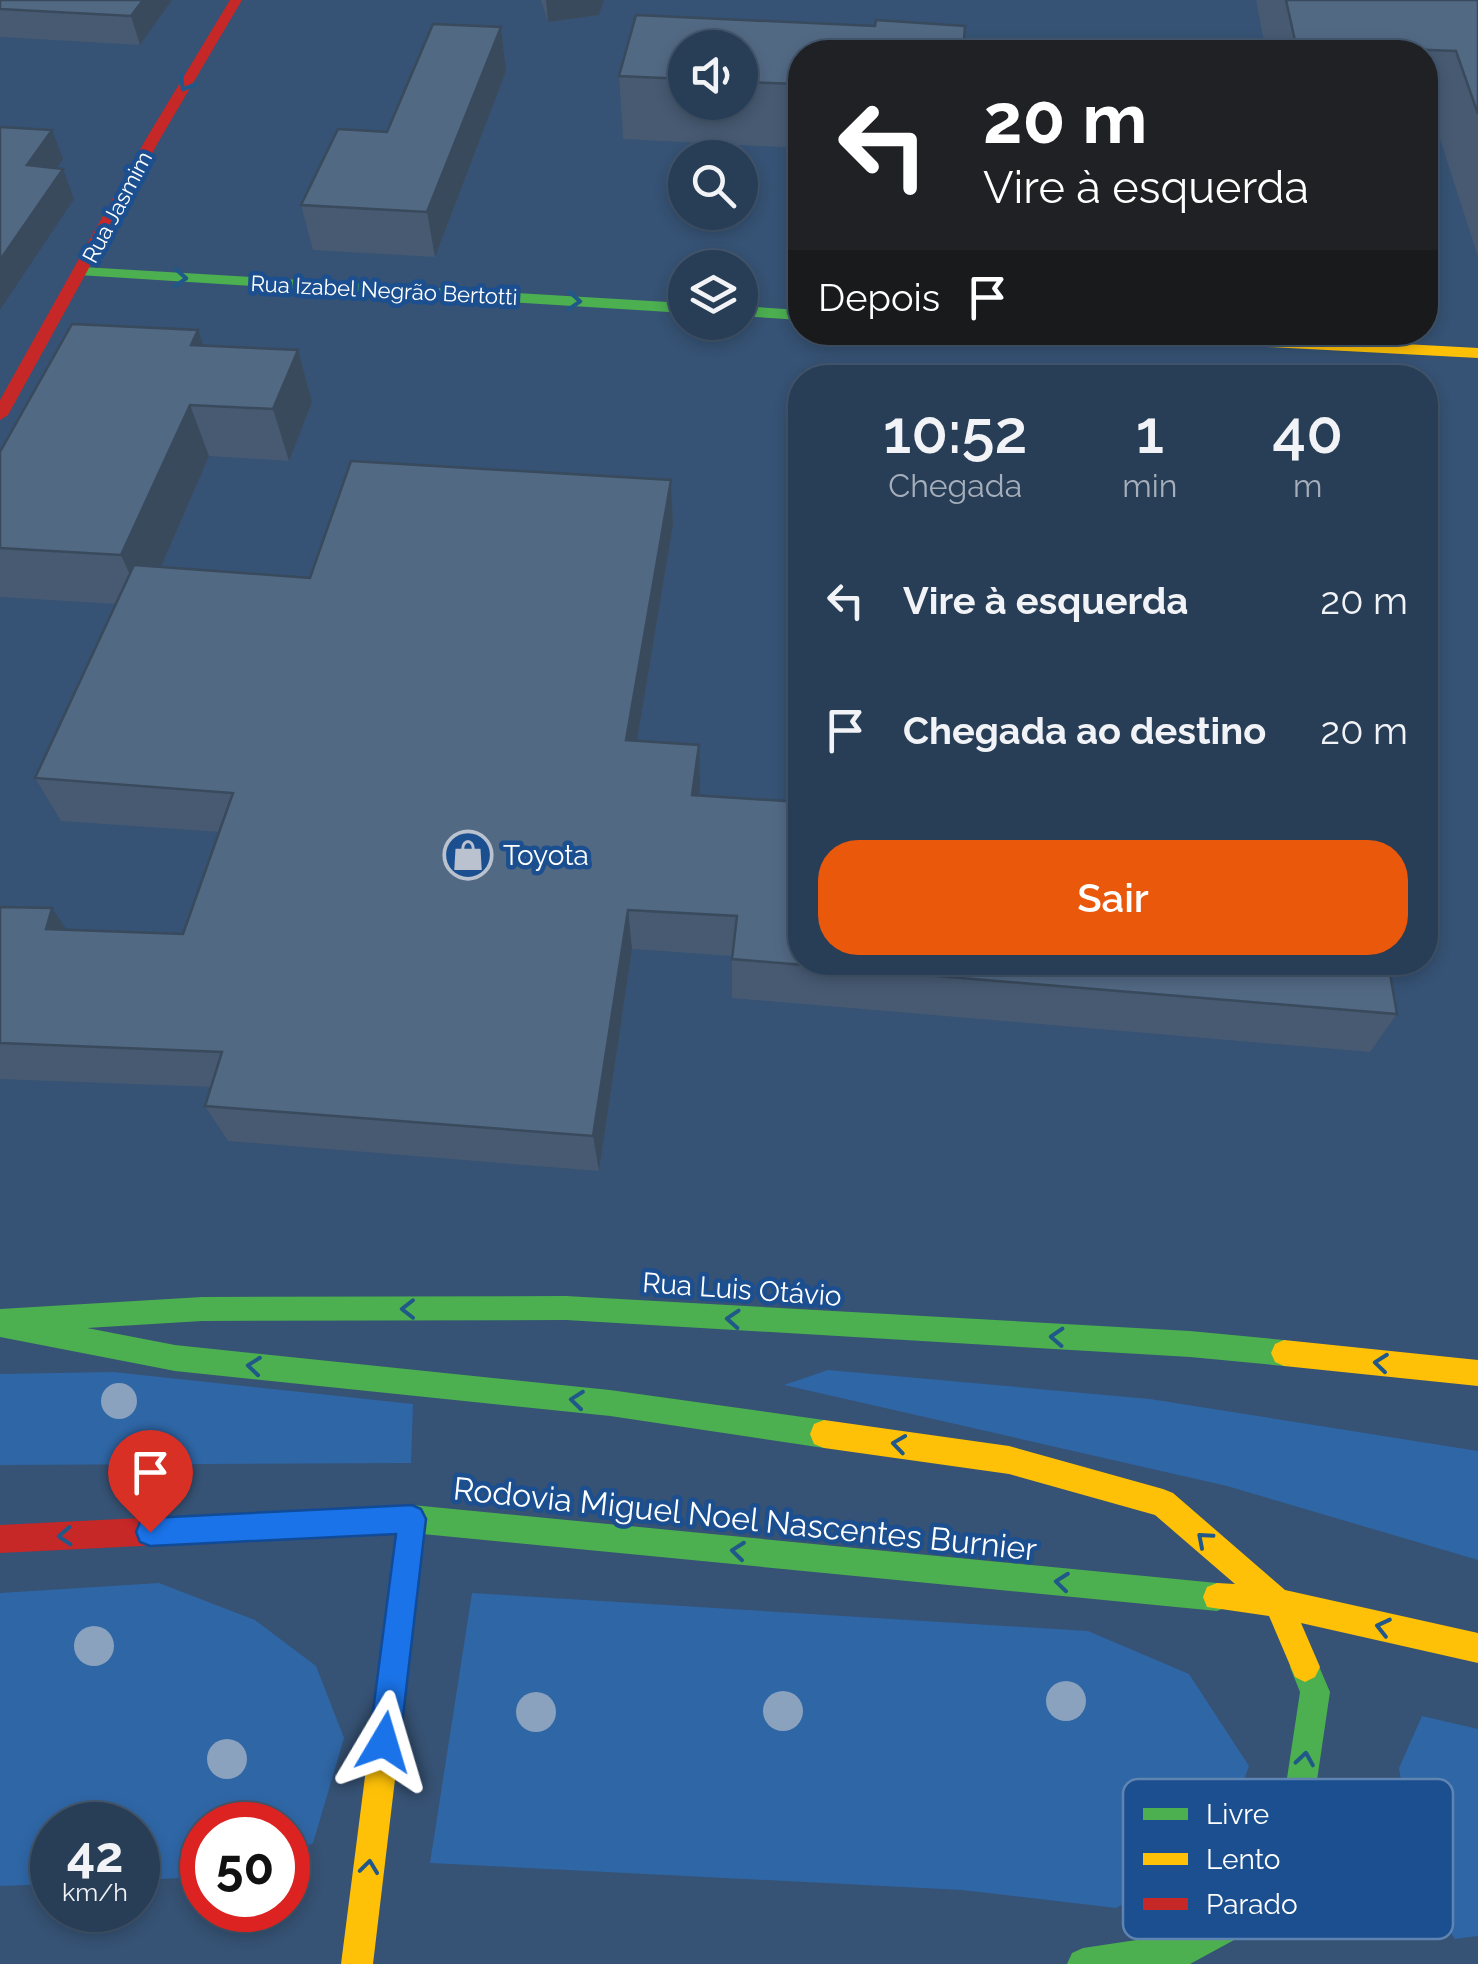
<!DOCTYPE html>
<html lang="pt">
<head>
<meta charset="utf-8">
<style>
  body { margin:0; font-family:Raleway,sans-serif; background:#344961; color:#f1f3f6; height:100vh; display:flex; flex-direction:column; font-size:38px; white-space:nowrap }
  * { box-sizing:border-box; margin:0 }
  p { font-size:32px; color:#a5aeba }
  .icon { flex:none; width:55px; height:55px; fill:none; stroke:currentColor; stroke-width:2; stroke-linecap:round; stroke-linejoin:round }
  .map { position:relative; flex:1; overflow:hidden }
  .side { position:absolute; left:788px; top:365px; width:650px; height:610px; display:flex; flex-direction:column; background:#283e57; border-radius:40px; box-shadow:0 5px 15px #0003,0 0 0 2px #44576d }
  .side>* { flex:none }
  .banner { position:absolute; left:788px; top:40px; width:650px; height:305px; border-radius:40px; box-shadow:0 5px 15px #0003,0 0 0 2px #44576d; background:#202124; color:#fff; overflow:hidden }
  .tools { position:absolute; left:668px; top:30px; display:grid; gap:20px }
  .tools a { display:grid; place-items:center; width:90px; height:90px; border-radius:50%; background:#283e57; box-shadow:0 5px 15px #0003,0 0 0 2px #44576d; font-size:50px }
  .speed { position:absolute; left:30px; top:1802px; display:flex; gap:20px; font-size:50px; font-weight:700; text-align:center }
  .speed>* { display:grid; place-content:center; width:130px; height:130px; border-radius:50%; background:#283e57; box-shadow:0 5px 15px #0003,0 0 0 2px #44576d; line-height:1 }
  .speed small { font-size:25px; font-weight:400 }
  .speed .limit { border:15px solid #d22; background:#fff; color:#111 }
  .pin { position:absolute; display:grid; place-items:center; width:85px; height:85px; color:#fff; margin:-102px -42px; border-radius:50% 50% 50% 0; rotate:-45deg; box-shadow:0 0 10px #0007 }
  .pin .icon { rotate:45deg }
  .me { position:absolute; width:110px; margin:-55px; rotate:7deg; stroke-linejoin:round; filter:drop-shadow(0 0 8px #0008) }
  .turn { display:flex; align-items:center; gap:35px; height:210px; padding:0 30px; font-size:45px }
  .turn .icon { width:130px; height:130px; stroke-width:2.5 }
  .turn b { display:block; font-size:70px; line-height:85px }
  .then { display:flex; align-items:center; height:95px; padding:0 30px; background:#0003; gap:20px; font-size:38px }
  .eta { display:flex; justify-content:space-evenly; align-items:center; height:170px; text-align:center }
  .eta b { font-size:60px; font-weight:600; line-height:70px }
  .action { display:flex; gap:20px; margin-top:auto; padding:20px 30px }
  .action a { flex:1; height:115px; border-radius:40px; background:#ea580c; color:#fff; font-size:40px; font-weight:600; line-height:115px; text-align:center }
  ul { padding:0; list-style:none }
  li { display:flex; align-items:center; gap:30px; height:130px; padding:0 30px }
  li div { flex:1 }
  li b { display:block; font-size:38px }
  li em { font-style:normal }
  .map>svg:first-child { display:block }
  .green { fill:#2f66a5 }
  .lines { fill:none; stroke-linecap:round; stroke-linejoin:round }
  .fast { fill:#4caf50; fill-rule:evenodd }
  .slow { fill:#ffc107; fill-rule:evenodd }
  .jam { fill:#c62828; fill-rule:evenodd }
  .tree { fill:#8aa2be }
  .wall { fill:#475a72; fill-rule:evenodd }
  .shaded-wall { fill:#394a5c }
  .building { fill:#526984; stroke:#394a5c; stroke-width:2.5 }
  .oneway { stroke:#205989 }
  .route { fill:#1a73e8; stroke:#114b97; stroke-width:2.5 }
  .labels { text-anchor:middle; stroke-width:9; stroke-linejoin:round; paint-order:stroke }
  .far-street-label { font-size:22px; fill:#fff; stroke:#1b4f8f }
  .poi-label { font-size:28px; fill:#fff; stroke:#1b4f8f; text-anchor:start }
  .street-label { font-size:28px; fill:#fff; stroke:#1b4f8f }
  .near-street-label { font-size:32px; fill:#fff; stroke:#1b4f8f }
  .key { fill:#1b4f8f; stroke:#5f84b1; stroke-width:2.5 }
  .key-label { font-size:28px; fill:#fff }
</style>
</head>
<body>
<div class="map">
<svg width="1478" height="1964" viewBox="0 0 1478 1964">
  <rect width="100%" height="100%" fill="#365274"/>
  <path class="green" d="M828,1370L1150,1399L1478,1451V1560L1227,1486L784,1385Z
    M113,1372L413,1404L411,1463L0,1465V1374Z
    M159,1583L255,1620L316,1666L344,1738L313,1843L288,1855V1825H202V1877L138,1880V1825H52V1884L0,1886V1593Z
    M472,1593L1088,1631L1189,1674L1249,1766L1217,1853L1116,1908L962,1890L430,1863Z
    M1422,1716L1478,1729V1936L1455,1939L1419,1883L1399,1768Z"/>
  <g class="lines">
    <path class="fast" d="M83,267L685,303V313L78,275L75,272Z
      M740,306L800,310V320L740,316Z
      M566,1296L1190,1331L1284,1340L1293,1344L1297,1353L1293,1362L1284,1366L1190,1357L566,1320L202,1321L87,1328L175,1345L610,1390L824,1420L834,1424L838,1434L834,1444L824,1448L610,1416L175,1371L0,1337V1309L202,1297Z
      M412,1505L1217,1583L1227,1587L1231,1597L1227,1607L1217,1611L412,1533L304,1538L294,1534L290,1524L294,1514L304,1510Z
      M1305,1652L1315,1657L1330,1692L1311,1821L1258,1927L1190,1964H1067L1072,1953L1083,1948L1183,1933L1236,1905L1281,1818L1300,1692L1290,1667L1295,1657Z"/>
    <path class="slow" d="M1072,332H1181L1478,348V358L1080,337Z
      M1284,1340L1478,1360V1386L1284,1366L1275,1362L1271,1353L1275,1344Z
      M824,1420L1009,1446L1163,1489L1173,1493L1285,1590L1478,1633V1663L1301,1623L1320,1667L1315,1677L1305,1682L1295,1677L1269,1616L1207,1607L1203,1597L1207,1587L1217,1583L1235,1584L1155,1515L1009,1474L824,1448L814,1444L810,1434L814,1424Z
      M412,1505L422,1509L426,1519L373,1964H341L398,1519L402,1509Z"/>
    <path class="jam" d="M230,0H242L160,139L8,415L0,420V400L146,139Z
      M304,1510L314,1514L318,1524L314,1534L304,1538L0,1553V1525Z"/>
  </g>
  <g class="tree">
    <circle cx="119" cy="1401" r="18"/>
    <circle cx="94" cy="1646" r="20"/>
    <circle cx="1066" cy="1701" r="20"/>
    <circle cx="783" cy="1711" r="20"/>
    <circle cx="536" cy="1712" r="20"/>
    <circle cx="227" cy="1759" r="20"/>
  </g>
  <path class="wall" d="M0,0H172L140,45L0,37Z
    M541,0H604L599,15L548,22Z
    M1256,0H1478V257L1432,114L1425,113V52H1266Z
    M636,15L875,26L876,20L965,26L963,52H800V148L623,139L619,76ZM685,48H740V102H685Z
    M501,27L506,71L435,257L313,250L301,205L387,132Z
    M203,346L298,350L312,402L289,461L209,456L161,567L310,578L671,480L673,525L637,741L700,788L699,795L1397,1014L1370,1052L732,998V956L632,949L599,1171L228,1141L205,1106L211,1087L0,1079V907L66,930L183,934L219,832L61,821L35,778L116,604L0,597V452Z
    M800,396V538L786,537L788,473Z"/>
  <path class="shaded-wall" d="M143,0H172L140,45L131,16Z
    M546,0H604L599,15L548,22Z
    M501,27L506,71L435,257L427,212Z
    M52,130L63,159L39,195L27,165Z
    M63,169L74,199L0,310V260Z
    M198,330L216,382L191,345Z
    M298,350L312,402L289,461L273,409Z
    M190,405L209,456L144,606L121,555Z
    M671,480L673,525L630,783L626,740Z
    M699,745L700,788L694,837L692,795Z
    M52,908L79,948L46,929Z
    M628,910L632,949L599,1171L593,1136Z"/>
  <path class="building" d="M0,0H143L131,16L0,9Z
    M1286,0H1478V114L1456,51L1296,45Z
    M636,15L875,26L876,20L965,26L963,52H800V84L740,82V48H685V79L619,76Z
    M433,24L501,27L427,212L301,205L338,129L387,132Z
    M0,127L52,130L27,165L63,169L0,260Z
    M72,324L198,330L191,345L298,350L273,409L190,405L121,555L0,548V452Z
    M804,371L912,378H803Z
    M800,396V474L788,473Z
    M351,461L671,480L626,740L699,745L692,795L800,802V962H1388L1397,1014L732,959L737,916L628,910L593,1136L205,1106L222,1052L0,1043V907L52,908L46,929L183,934L233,793L35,778L134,565L310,578Z"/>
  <defs><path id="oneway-chevron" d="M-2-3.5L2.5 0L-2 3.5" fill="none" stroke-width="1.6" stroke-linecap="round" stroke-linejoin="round" transform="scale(2.5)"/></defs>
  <g class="oneway">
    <use href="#oneway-chevron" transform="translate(186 84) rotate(121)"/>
    <use href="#oneway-chevron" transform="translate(180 278) rotate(3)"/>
    <use href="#oneway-chevron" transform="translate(574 301) rotate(4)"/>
    <use href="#oneway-chevron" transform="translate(408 1309) rotate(180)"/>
    <use href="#oneway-chevron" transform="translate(733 1319) rotate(-176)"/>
    <use href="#oneway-chevron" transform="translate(1057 1337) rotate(-177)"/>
    <use href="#oneway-chevron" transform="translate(1381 1363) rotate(-174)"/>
    <use href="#oneway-chevron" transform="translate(254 1366) rotate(-174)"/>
    <use href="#oneway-chevron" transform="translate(577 1400) rotate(-174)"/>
    <use href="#oneway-chevron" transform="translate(899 1444) rotate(-172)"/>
    <use href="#oneway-chevron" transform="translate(65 1536) rotate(177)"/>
    <use href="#oneway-chevron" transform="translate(1204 1539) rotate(-139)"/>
    <use href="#oneway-chevron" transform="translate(738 1551) rotate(-174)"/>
    <use href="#oneway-chevron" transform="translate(1062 1582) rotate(-174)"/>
    <use href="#oneway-chevron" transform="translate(1383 1627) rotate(-167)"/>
    <use href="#oneway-chevron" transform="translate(1305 1759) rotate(-81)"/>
    <use href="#oneway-chevron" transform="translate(369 1867) rotate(-83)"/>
  </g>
  <path class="route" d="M412,1505L421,1509L426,1519L400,1742L395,1752L384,1757L374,1752L369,1742L396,1534L150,1546L140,1542L136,1532L140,1522L150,1518Z"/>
  <defs>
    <g id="shop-ring" transform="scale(2.5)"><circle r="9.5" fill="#1b4f8f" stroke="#b9c2ce" stroke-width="1.5"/><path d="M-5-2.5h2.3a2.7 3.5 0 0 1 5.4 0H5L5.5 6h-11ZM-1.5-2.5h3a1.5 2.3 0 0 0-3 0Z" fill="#b9c2ce"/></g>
  </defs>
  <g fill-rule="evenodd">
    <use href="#shop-ring" x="468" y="855"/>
  </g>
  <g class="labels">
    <g class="far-street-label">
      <text transform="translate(117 207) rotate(-62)" y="8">Rua Jasmim</text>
      <text transform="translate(384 290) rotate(3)" y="8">Rua Izabel Negrão Bertotti</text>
    </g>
    <g class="poi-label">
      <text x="503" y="865">Toyota</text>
    </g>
    <g class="street-label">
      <text transform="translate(742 1289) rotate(4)" y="10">Rua Luis Otávio</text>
    </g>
    <g class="near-street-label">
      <text transform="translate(745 1519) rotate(6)" y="11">Rodovia Miguel Noel Nascentes Burnier</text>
    </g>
  </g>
  <rect x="1123" y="1779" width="330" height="160" rx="15" class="key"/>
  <rect x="1143" y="1808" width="45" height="12" fill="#4caf50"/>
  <rect x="1143" y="1853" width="45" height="12" fill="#ffc107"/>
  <rect x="1143" y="1898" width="45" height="12" fill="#c62828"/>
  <g class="key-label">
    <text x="1206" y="1824">Livre</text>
    <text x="1206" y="1869">Lento</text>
    <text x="1206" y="1914">Parado</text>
  </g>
</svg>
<div class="tools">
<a><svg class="icon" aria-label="sound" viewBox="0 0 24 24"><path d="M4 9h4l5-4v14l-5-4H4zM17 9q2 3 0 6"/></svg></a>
<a><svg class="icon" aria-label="search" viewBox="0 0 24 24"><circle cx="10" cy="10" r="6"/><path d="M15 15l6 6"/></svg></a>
<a><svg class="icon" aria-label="layers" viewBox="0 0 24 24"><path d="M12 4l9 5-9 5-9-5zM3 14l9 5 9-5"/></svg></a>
</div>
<div class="speed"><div>42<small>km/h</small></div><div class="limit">50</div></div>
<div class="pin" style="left:150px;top:1532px;background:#d93025"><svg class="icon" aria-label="arrive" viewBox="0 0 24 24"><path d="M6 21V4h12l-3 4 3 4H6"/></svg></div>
<svg class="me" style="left:384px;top:1742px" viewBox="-20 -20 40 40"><path d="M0-17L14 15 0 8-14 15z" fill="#1a73e8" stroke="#fff" stroke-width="4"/></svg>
<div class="banner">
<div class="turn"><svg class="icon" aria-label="left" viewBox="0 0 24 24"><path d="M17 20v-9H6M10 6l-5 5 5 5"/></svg><div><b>20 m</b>Vire à esquerda</div></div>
<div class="then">Depois<svg class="icon" aria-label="arrive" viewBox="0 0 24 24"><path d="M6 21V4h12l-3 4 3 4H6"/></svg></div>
</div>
<section class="side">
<div class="eta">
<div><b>10:52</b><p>Chegada</p></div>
<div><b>1</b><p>min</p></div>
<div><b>40</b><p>m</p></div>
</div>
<ul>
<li><svg class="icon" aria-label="left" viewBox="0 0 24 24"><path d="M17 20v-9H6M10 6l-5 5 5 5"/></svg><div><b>Vire à esquerda</b></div><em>20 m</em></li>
<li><svg class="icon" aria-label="arrive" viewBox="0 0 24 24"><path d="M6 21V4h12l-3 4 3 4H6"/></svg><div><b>Chegada ao destino</b></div><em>20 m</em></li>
</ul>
<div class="action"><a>Sair</a></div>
</section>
</div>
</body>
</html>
